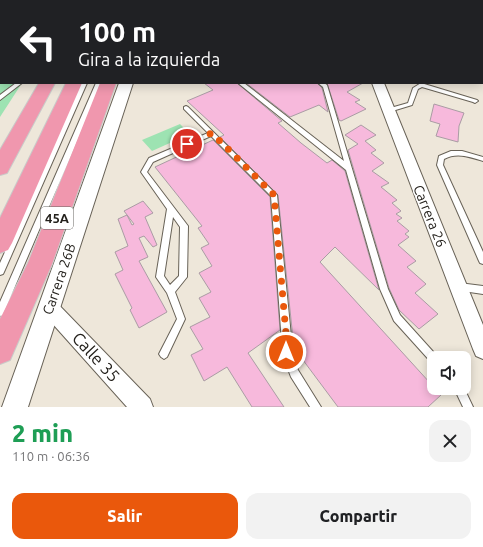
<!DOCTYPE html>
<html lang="es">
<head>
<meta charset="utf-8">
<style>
  body { margin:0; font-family:Ubuntu,sans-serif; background:#f2f2f2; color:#202124; height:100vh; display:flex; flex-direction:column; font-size:15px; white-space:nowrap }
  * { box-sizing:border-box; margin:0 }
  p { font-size:13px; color:#757577 }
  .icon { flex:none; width:22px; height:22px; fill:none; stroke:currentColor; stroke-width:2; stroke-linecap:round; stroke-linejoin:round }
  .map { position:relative; height:407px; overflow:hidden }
  .details { display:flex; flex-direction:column; background:#fff; flex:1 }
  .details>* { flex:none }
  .guide { position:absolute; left:0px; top:0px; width:483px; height:84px; box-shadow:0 2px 10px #0003; background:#202124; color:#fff; overflow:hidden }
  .fabs { position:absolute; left:427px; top:351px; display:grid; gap:8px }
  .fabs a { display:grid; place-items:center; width:44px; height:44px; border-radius:8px; background:#fff; box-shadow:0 2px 10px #0003; font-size:20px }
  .pin { position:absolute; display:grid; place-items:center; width:34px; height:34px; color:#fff; margin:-17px; border:2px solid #fff; border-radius:50%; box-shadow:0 1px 4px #0007 }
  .me { position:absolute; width:44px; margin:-22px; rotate:0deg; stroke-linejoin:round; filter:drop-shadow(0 0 3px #0008) }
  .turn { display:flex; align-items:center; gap:14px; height:84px; padding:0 12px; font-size:18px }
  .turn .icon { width:52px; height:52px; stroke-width:2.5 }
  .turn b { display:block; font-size:28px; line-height:34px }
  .round { display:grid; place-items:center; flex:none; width:42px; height:42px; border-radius:12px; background:#f2f2f2 }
  .head { display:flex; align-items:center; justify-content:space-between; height:68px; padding:0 12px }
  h1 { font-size:24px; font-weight:800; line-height:30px; color:#1e9e55 }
  .cta { display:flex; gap:8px; margin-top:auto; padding:8px 12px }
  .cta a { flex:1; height:46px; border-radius:12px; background:#ea580c; color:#fff; font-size:16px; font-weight:800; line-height:46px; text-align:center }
  .cta a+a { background:#f2f2f2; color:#202124 }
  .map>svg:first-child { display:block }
  .green { fill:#9de3b2 }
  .building { fill:#f7b9dc; stroke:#aa9ca4 }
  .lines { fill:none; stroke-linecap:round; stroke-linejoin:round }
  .service-casing { stroke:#686257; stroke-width:2 }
  .minor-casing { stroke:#686257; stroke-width:2 }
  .tertiary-casing { stroke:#686257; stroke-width:2 }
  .trunk-casing { stroke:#cacac9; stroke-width:2 }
  .service { fill:#fff; fill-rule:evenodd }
  .minor { fill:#fff; fill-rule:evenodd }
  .tertiary { fill:#fff; fill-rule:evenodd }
  .trunk { fill:#f097ae; fill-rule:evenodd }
  .route { stroke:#ea580c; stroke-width:7; stroke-dasharray:0 12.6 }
  .labels { text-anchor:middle; stroke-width:3; stroke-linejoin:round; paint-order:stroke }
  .shield { fill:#fff; stroke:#666460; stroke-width:1 }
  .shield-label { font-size:13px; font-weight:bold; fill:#24211c }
  .street-label { font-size:14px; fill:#24211c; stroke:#fff }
  .near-street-label { font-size:17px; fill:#24211c; stroke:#fff }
</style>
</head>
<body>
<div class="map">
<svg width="483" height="407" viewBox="0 0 483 407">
  <rect width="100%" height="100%" fill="#eee7da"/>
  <path class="green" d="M0,0H76L1,1V83H22L0,117Z
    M180,124L190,134L152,151L142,140Z"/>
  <path class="building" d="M204,83H237L282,121L278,123L301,143L327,163L332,160L345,171L379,290L335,247L320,262L441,395L428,407H338L294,348L278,195L220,137L224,135L187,101L213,90Z
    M246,83H317L322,88L328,112L319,105L290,117Z
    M327,83H363L347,92L360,100L355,102L366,109L341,121L339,120Z
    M434,104L464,113L459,126L458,142L436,136L440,124L430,121Z
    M361,125L376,135L365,141L376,150L371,153L384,163L372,171L389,183L381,187L397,200L392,203L401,211L396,214L402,218L397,221L409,231L405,234L409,237L398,245L416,261L407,267L426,284L415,293L438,314L419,329L399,310L389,288L348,150L358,144L345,135Z
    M213,140L270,197L280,330L248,353L284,407H252L227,367L204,381L191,355L203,349L190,327L210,317L199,298L211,292L199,273L212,266L201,248L209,244L198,228L202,226L155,167Z
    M143,201L153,213L145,217L157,245L153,247L144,236L139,238L148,257L139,261L167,312L139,328L130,310L132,308L115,274L123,270L115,252L128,246L118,219L127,215L132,225L134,224L124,211Z"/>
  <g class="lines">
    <g class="service-casing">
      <path id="service" d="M130,0H134V1H130Z
        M0,14H1V17H0Z
        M482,33H483V36H482Z
        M16,83H22L0,100V95Z
        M81,83H87L4,272L3,274L0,275V263Z
        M96,83H102L4,312L3,315L0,316V302Z
        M238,83H244L344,161L323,87L318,83H324L327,85L388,289L400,315L437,356L438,358H434V364L431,362L394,321L380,289L346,170Z
        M421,83L477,100L478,101L475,103L473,102L422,87L418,89L412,105L389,112L387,111V109L408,103L413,88Z
        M186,106L188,107L277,195L293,356L298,370L321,407H310L291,377L283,356L271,196L211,136L153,162L147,172L188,226L187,277L175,292L185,319L167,357L164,359L161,357L159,354L177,319L167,293L156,277L167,209L141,172L149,158L208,133L184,109V107ZM173,217L180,227L179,276L170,285L164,276Z
        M451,151H462L483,157V161C470,157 457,152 444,159L443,165L483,252V264L480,263L479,261L437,165L439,156Z
        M459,283L483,286V294L456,290L455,287L456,284Z
        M454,388H464L473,407H463Z"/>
    </g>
    <g class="minor-casing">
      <path id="minor" d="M372,83H384L483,325V359L476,356L473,349Z
        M49,299L55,301L150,399L153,407H127L43,313L40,307L43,301Z"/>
    </g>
    <g class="tertiary-casing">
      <path id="tertiary" d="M149,0H159V1H149Z
        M119,83H133L28,407H2Z"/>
    </g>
    <g class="trunk-casing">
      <path id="trunk" d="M135,0H147V1H135Z
        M39,83H55L7,173L0,175V150Z
        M66,83H82L12,243L8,250L0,253V218Z
        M100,83H116L52,264L10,360L0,364V319L28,263Z"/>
    </g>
    <use href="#service" class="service"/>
    <use href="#minor" class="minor"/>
    <use href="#tertiary" class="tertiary"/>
    <use href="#trunk" class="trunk"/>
  </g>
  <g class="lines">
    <path class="route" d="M187,144L212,133L274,195L286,334V352"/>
  </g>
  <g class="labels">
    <rect class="shield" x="41" y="207" width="32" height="22" rx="3"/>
    <g class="shield-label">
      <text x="57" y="223">45A</text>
    </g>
    <g class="street-label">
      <text transform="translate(430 216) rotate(68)" y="5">Carrera 26</text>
      <text transform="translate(59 279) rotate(-71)" y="5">Carrera 26B</text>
    </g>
    <g class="near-street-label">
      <text transform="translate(96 357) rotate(47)" y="6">Calle 35</text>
    </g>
  </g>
</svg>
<div class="fabs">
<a><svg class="icon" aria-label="sound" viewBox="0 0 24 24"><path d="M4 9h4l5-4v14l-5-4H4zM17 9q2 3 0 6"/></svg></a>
</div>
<div class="pin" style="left:187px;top:144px;background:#d93025"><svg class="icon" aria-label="arrive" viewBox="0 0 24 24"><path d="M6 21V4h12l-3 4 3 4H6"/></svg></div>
<svg class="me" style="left:286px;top:352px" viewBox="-20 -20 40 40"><circle r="17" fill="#ea580c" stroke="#fff" stroke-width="3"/><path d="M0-11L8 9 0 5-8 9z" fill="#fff"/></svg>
<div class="guide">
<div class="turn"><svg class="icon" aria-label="left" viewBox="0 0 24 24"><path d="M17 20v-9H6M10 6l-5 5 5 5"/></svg><div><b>100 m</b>Gira a la izquierda</div></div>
</div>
</div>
<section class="details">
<div class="head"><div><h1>2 min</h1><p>110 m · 06:36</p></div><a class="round"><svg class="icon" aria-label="close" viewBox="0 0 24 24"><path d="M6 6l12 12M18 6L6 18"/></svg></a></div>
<div class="cta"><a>Salir</a><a>Compartir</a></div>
</section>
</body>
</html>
